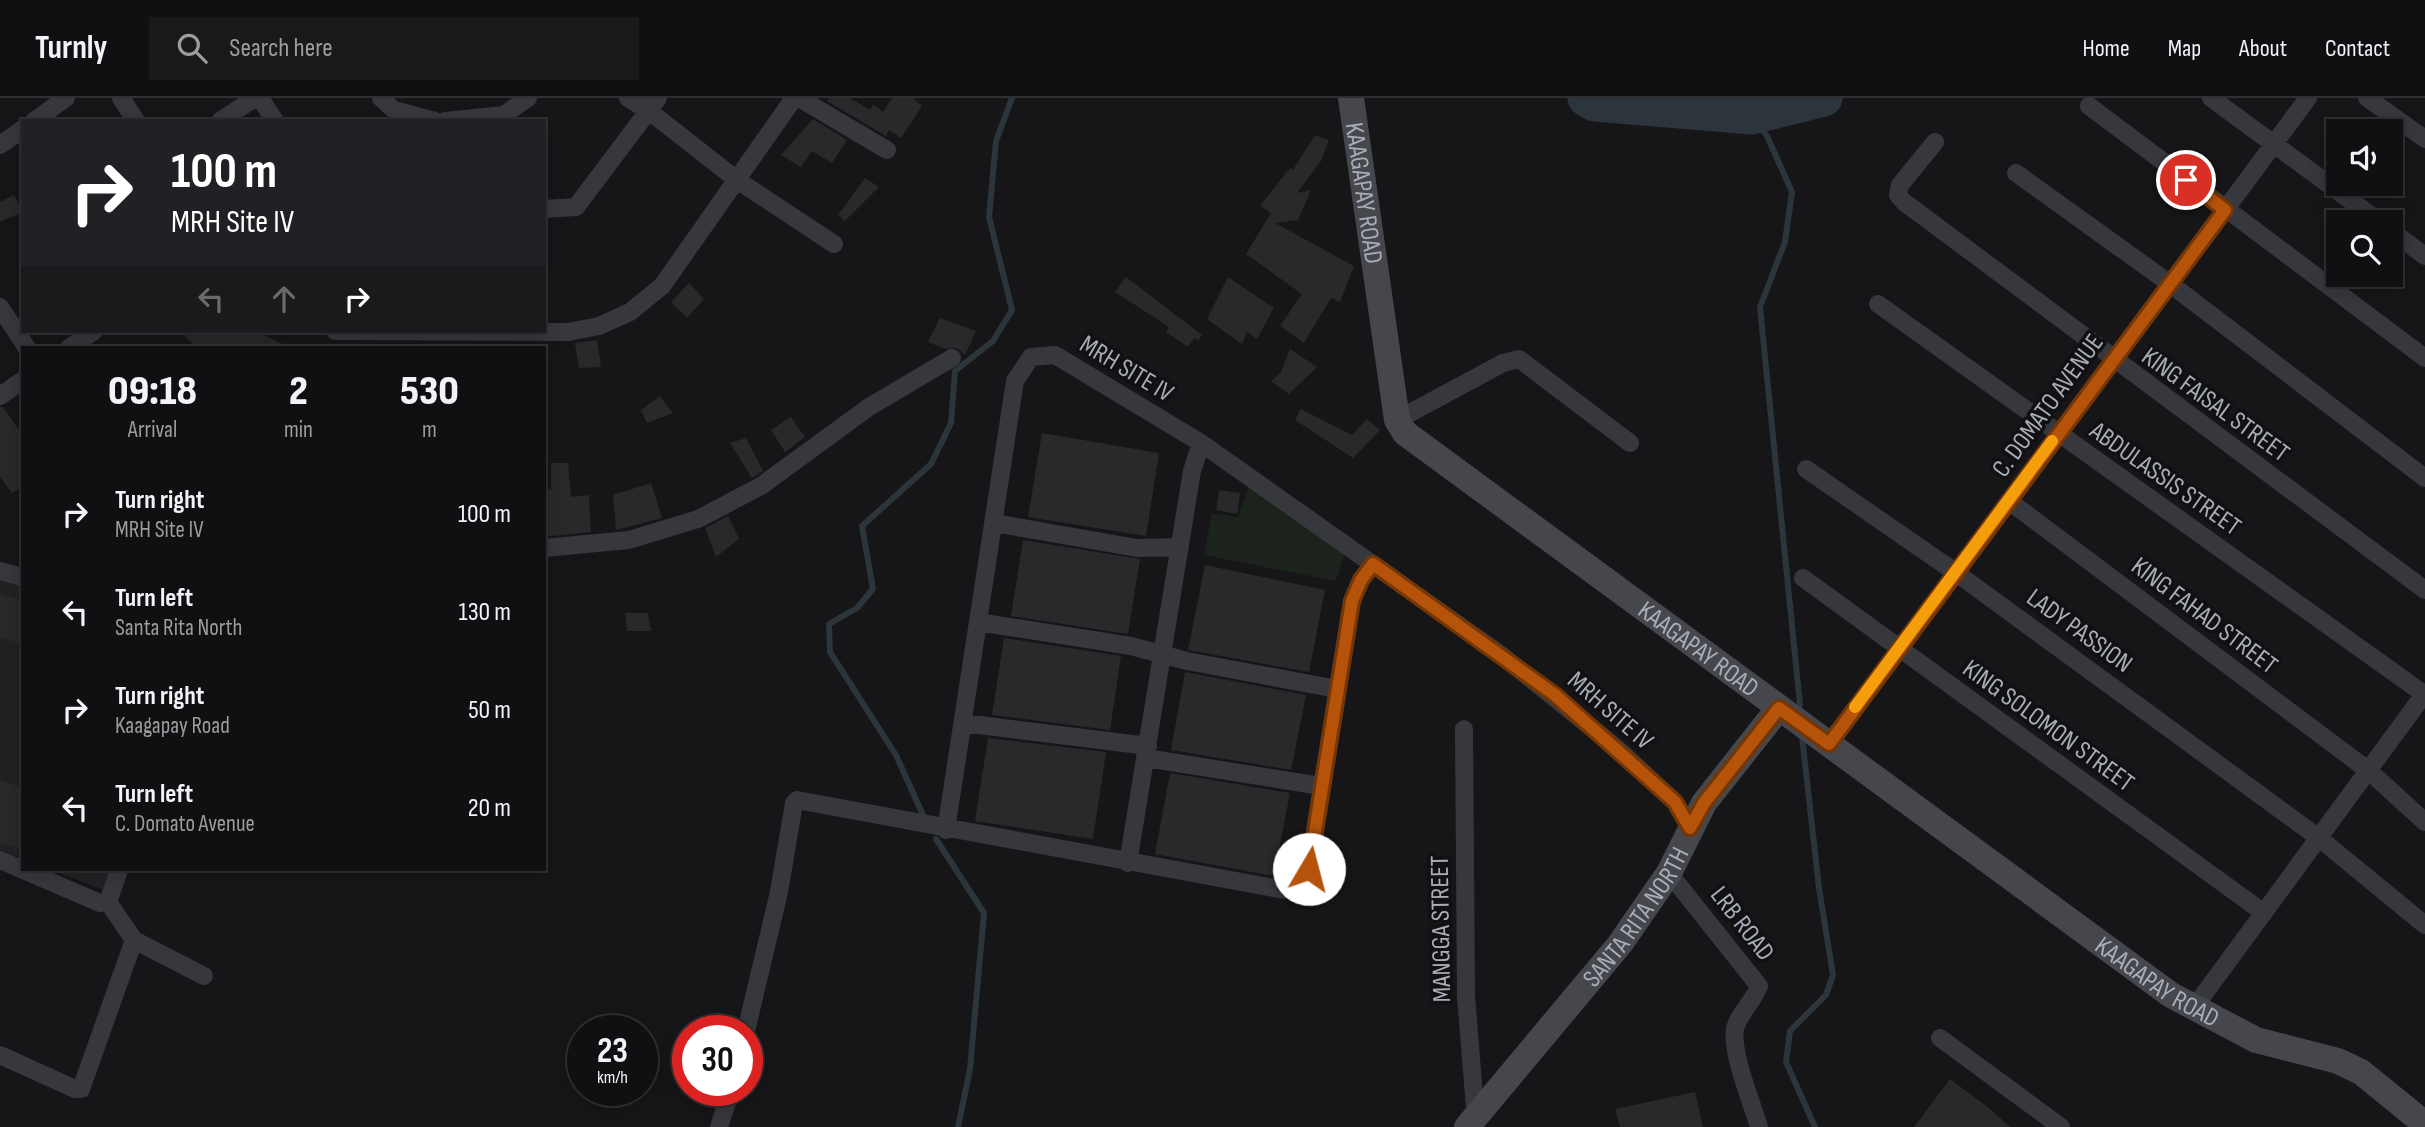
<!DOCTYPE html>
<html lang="en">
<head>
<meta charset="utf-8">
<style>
  body { margin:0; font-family:"Sofia Sans Condensed",sans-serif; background:#19191b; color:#f1f3f6; height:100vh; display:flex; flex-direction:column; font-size:26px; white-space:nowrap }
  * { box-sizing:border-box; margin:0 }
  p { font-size:23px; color:#9c9d9f }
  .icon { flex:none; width:38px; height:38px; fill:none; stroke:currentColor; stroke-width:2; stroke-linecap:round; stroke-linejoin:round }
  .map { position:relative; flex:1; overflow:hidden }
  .sheet { position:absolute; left:21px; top:248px; width:525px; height:525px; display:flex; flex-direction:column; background:#101012; border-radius:0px; box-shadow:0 4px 18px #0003,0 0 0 2px #303032 }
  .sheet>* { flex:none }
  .hud { position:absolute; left:21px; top:21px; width:525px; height:214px; border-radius:0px; box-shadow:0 4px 18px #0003,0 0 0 2px #303032; background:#202124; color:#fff; overflow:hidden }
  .tools { position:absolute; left:2326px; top:21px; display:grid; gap:14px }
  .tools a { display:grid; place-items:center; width:77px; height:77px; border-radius:0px; background:#101012; box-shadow:0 4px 18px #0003,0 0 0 2px #303032; font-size:35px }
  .speed { position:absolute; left:567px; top:917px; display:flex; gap:14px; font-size:35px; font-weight:700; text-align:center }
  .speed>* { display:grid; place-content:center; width:91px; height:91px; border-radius:50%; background:#101012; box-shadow:0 4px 18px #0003,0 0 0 2px #303032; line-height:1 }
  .speed small { font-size:18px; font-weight:400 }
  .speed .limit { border:10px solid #d22; background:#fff; color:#111 }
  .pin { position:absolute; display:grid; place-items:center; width:60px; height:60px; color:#fff; margin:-30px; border:4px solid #fff; border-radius:50%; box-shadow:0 2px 7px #0007 }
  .me { position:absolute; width:77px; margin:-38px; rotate:8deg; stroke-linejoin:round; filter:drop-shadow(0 0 5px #0008) }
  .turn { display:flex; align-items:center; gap:24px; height:147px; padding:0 35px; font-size:32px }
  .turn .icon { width:91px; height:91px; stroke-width:2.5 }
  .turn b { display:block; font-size:49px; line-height:60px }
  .lanes { display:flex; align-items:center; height:66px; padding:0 35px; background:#0003; justify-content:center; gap:35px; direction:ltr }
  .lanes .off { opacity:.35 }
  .eta { display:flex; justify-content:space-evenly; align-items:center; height:119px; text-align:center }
  .eta b { font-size:42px; font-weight:800; line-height:49px }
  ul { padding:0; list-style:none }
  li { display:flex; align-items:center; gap:21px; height:98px; padding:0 35px }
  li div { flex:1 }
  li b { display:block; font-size:26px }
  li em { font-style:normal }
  header { display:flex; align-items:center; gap:42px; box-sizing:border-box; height:98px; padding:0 35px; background:#101012; border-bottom:2px solid #303032 }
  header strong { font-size:33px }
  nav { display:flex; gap:38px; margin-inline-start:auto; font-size:24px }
  .search { width:490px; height:63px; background:#19191b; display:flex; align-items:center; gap:18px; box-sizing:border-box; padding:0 24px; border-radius:0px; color:#9c9d9f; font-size:26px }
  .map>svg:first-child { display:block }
  .built { fill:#222225 }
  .green { fill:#1c231d }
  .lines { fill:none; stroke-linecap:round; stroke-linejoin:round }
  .stream { stroke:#2c353c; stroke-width:6 }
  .river { stroke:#2c353c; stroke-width:37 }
  .building { fill:#29292c }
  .street { stroke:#37383d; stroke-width:18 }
  .secondary { stroke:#45474d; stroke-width:26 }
  .route-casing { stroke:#753606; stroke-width:18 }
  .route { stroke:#b45309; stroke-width:12 }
  .slow { stroke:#f59e0b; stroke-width:12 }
  .labels { text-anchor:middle; stroke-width:7; stroke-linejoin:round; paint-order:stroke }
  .street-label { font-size:26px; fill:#a8adb8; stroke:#111113 }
</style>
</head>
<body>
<header>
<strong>Turnly</strong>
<div class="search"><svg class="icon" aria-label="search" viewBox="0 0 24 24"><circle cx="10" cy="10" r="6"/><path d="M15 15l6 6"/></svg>Search here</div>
<nav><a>Home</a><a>Map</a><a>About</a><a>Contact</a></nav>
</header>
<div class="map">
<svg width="2425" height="1029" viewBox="0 0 2425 1029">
  <rect width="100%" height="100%" fill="#161618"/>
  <path class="built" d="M0,479L23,484V761L0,752Z
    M51,772H110L104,792Z"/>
  <path class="green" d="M1249,388L1345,454L1336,483L1204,457L1212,415L1238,419Z"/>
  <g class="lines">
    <path class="stream" d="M1752,18L1767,38L1792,94L1785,144L1760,209L1800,607
      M1802,638L1819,790L1833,877L1826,897L1790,933L1786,964L1815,1029
      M923,717L896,657L830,554L829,526L857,510L873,491L862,428L931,366L951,325L955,273L993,243L1012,212L989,119L996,43L1012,0
      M936,741L984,815L970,971L958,1029"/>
    <path class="river" d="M1586,0L1595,5L1752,18L1824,0"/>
  </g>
  <path class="building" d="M829,0H850L870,12L873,6L883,14L892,0H913L922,8L901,40L889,32L886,38L827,3Z
    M813,21L847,42L832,65L812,53L801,69L781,57Z
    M1315,37L1329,42L1321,63L1297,95L1311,92L1298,122L1275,125L1354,168L1340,204L1331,200L1304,245L1280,228L1302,196L1246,156L1271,115L1260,108L1290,70L1293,72Z
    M865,80L879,89L845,123L838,117Z
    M14,97L23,114L0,124V104Z
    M1126,179L1202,237L1199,242L1194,240L1188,249L1166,234L1169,229L1115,194Z
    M1228,179L1274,210L1257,241L1247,234L1242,246L1207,221Z
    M689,185L704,201L687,220L671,204Z
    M940,220L976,233L965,257L957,250L945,251L928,244Z
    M180,233H255L291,250H196Z
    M597,242L601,269L579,270L575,245Z
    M1290,251L1317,269L1289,296L1271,283L1281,274Z
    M660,298L673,315L647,325L641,312Z
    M0,309H3L23,338V389L12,395L0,379Z
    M1301,311L1352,337L1367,321L1380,332L1353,360L1295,322Z
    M791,319L805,339L785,354L771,332Z
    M1042,335L1159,355L1146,438L1028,419Z
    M746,340L763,373L752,380L730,345Z
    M551,365H568L571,399L589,397L591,434L544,439V392L551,391Z
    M651,385L662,420L616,432L613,397Z
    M1219,392L1240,395L1237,416L1216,412Z
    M728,418L739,441L716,459L705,430Z
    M1023,442L1140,461L1128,536L1011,518Z
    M1205,467L1325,492L1309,574L1188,552Z
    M0,496L23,502V546L0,540Z
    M625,515H648L651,533H627Z
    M1004,540L1121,558L1110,632L992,617Z
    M1185,574L1306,597L1291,672L1171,652Z
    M988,640L1106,654L1093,741L975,723Z
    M1170,675L1290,695L1274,778L1155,756Z
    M0,682L23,690V752L0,744Z
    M1950,981L1989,1010L2010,1029H1914Z
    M1695,994L1703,1029H1620L1615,1011Z"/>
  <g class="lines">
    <path class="street" d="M121,0L136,23
      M260,0L275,23
      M381,0L394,12L435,23
      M628,0L649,13L737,82L834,146
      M799,0L887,52
      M2211,0L2380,124
      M2367,0L2425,41
      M2089,8L2425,260
      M34,23L66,0
      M220,23L255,0
      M445,23L504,17L528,0
      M1935,44L1900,87L1898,97L1904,104L2425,492
      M0,47L23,31
      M2016,75L2169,185L2425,380
      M544,111L576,109L658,0
      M2390,132L2425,158
      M1878,206L2424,596
      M0,209L27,250
      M335,233L568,234L599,228L630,214L662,188L794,0
      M69,250L94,233
      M0,298L23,282
      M1397,322L1503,265L1519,261L1630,345
      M1806,371L1955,474L2319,740L2425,827
      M2009,403L2369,673L2425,724
      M994,425L1137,450L1180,449
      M544,450L629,442L698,421L761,388L869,309L952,260
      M0,473L23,479
      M1803,480L2264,815
      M978,524L1131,548L1187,563L1337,591
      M963,625L1148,648
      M1464,631L1466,898L1476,1023
      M1829,646L2308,0
      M1146,660L1321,688
      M797,702L1285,792L1300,786L1309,770L1352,503L1361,482L1373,466
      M946,732L1015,283L1031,259L1055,257L1201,345L1500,556L1619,652L1675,704L1690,730
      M0,762L100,805L108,804
      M1128,765L1192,373L1201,345
      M1669,775L1759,888C1754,903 1738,916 1735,931C1731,955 1752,1005 1759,1029
      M108,804L134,842L204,878
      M108,804L119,772
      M2193,911L2425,595
      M746,933L779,794L794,705
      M1940,940L2061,1029
      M0,957L75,991H81L134,842
      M719,1029L731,992"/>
    <g class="secondary">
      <path id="s1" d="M1351,0L1397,322L1405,335L2171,897L2256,942L2338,963L2361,974L2425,1026"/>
      <path id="s2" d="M1467,1029L1620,846L1669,775L1704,705L1779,610"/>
    </g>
  </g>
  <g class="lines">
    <g class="route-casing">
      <path id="route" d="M1309,771L1352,503L1361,482L1373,466L1555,597L1675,704L1690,730L1704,705L1779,610L1829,646L2225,112L2186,82"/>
    </g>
    <use href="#route" class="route"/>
    <path class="slow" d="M1855,609L2052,343"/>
  </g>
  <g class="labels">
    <g class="street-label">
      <text dy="9" stroke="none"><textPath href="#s1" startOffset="96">KAAGAPAY ROAD</textPath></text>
      <text transform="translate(1127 270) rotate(31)" y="9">MRH SITE IV</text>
      <text transform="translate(2216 306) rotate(36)" y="9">KING FAISAL STREET</text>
      <text transform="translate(2047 307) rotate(-54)" y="9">C. DOMATO AVENUE</text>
      <text transform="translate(2166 380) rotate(35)" y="9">ABDULASSIS STREET</text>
      <text transform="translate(2205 517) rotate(37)" y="9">KING FAHAD STREET</text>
      <text transform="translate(2080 532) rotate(36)" y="9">LADY PASSION</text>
      <text dy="9" stroke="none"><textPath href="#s1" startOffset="705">KAAGAPAY ROAD</textPath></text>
      <text transform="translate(1611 612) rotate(41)" y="9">MRH SITE IV</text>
      <text transform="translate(2049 627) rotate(36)" y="9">KING SOLOMON STREET</text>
      <text dy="9" stroke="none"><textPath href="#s2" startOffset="270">SANTA RITA NORTH</textPath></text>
      <text transform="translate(1743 825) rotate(52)" y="9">LRB ROAD</text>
      <text transform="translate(1440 831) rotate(-91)" y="9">MANGGA STREET</text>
      <text dy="9" stroke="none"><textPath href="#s1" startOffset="1272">KAAGAPAY ROAD</textPath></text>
    </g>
  </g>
</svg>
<div class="tools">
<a><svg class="icon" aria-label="sound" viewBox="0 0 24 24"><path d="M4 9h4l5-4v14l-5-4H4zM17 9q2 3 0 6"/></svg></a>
<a><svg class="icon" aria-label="search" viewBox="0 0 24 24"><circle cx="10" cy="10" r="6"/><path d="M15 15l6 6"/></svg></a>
</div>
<div class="speed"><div>23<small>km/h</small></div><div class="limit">30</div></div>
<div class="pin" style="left:2186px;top:82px;background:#d93025"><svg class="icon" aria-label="arrive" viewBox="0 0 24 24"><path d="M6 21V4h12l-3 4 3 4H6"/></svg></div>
<svg class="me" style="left:1309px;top:771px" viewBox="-20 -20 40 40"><circle r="19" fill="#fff"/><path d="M0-13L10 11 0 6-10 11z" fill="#b45309"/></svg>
<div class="hud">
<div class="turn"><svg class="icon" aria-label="right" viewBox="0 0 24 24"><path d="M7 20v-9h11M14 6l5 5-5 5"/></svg><div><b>100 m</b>MRH Site IV</div></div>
<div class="lanes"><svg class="icon off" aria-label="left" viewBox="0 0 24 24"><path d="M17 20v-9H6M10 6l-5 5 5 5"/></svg><svg class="icon off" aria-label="ahead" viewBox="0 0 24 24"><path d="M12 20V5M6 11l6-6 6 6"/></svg><svg class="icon" aria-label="right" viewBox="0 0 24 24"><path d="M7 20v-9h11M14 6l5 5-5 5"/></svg></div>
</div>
<section class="sheet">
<div class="eta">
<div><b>09:18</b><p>Arrival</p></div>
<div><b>2</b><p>min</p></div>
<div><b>530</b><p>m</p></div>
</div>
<ul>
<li><svg class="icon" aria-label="right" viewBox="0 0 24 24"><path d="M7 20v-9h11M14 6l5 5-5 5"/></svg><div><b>Turn right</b><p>MRH Site IV</p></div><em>100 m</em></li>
<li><svg class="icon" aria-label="left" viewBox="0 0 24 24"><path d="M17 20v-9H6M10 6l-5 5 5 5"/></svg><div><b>Turn left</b><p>Santa Rita North</p></div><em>130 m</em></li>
<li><svg class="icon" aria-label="right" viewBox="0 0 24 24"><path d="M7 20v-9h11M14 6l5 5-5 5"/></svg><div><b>Turn right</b><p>Kaagapay Road</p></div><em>50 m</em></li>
<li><svg class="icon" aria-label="left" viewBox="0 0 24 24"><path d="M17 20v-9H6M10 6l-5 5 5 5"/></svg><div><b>Turn left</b><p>C. Domato Avenue</p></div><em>20 m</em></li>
</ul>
</section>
</div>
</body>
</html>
